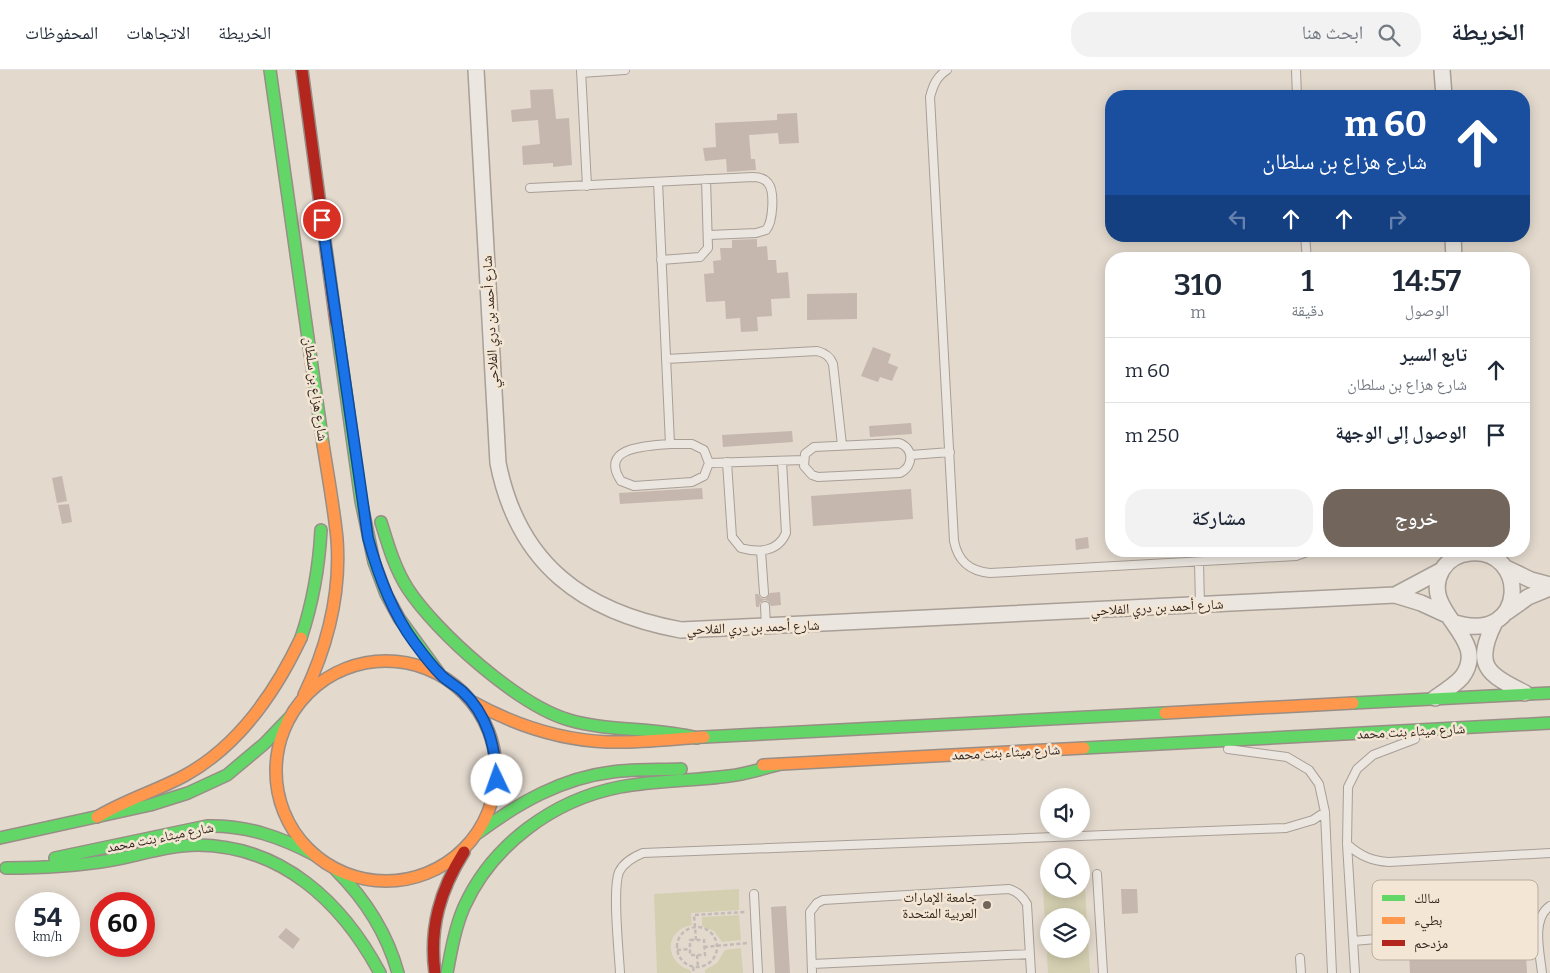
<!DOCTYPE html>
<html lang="ar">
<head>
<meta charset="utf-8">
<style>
  body { margin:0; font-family:Bitter,"Noto Naskh Arabic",serif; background:#f2f2f3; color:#1f2937; direction:rtl; height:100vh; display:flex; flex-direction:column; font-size:19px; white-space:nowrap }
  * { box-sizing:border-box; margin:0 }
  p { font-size:16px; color:#747a83 }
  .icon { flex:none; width:28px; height:28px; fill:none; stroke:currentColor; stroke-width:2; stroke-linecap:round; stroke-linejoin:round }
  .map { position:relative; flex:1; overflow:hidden; direction:ltr }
  .drawer { position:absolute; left:1105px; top:182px; width:425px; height:305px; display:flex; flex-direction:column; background:#fff; border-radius:20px; box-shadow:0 2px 12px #0003; direction:rtl }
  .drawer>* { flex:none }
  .guide { position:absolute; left:1105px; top:20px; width:425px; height:152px; border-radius:20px; box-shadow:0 2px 12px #0003; direction:rtl; background:#1a4fa0; color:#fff; overflow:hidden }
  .tools { position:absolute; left:1040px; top:718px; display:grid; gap:10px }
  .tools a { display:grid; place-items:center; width:50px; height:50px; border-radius:50%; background:#fff; box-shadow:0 2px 12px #0003; font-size:25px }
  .speed { position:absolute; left:15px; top:822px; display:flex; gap:10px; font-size:25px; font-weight:700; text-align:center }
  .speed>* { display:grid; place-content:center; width:65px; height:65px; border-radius:50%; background:#fff; box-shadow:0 2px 12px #0003; line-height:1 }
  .speed small { font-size:12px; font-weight:400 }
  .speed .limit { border:8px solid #d22; background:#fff; color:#111 }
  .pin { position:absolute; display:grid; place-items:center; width:42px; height:42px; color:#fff; margin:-21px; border:2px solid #fff; border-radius:50%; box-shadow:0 1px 5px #0007 }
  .me { position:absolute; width:55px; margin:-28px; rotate:357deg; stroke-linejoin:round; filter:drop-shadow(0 0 4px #0008) }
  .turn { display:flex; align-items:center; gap:18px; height:105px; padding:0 20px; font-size:22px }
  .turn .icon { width:65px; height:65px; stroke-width:2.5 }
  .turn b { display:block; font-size:35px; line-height:42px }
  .lanes { display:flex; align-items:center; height:48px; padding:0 20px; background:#0003; justify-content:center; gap:25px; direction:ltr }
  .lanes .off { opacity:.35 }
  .eta { display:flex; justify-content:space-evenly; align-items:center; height:85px; text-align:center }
  .eta b { font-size:30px; font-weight:600; line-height:35px }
  .button { display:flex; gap:10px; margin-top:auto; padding:10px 20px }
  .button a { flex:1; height:58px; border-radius:20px; background:#72655c; color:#fff; font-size:20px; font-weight:600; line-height:58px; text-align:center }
  .button a+a { background:#f2f2f3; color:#1f2937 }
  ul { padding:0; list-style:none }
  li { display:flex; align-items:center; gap:15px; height:65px; padding:0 20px; border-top:1px solid #e0e1e3 }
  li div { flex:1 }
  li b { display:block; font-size:19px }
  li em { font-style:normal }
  header { display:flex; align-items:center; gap:30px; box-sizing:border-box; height:70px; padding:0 25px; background:#fff; border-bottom:1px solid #e0e1e3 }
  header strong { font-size:24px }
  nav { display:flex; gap:28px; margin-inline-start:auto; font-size:18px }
  .search { width:350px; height:45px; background:#f2f2f3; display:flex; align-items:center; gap:12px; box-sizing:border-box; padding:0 18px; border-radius:20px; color:#747a83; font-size:19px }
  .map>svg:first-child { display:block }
  .green { fill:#d4cfb1; fill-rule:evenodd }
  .building { fill:#c6b7ae }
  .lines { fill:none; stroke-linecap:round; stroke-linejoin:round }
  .lane-casing { stroke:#a89f97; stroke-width:10 }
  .street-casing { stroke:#a89f97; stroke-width:18 }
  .fast-casing { stroke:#988e86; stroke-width:14 }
  .slow-casing { stroke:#988e86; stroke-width:14 }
  .jam-casing { stroke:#988e86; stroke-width:14 }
  .path { stroke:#c3bcb6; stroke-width:2.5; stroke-dasharray:4 2.5; stroke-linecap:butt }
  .lane { stroke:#ebe6df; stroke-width:8 }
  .street { stroke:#ebe6df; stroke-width:15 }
  .fast { stroke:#63d668; stroke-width:11 }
  .slow { stroke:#ff974d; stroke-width:11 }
  .jam { stroke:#b3261e; stroke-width:11 }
  .route-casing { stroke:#114b97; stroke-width:12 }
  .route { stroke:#1a73e8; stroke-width:9 }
  .poi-dot { fill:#72655c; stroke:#f3e6d4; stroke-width:2 }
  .labels { text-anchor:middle; stroke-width:5; stroke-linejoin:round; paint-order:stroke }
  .street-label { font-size:14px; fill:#35271f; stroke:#f3e6d4 }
  .poi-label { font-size:14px; fill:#35271f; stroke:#f3e6d4; text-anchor:end }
  .key { fill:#f3e6d4; stroke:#baad9e; stroke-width:1 }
  .key-label { font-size:14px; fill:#35271f }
</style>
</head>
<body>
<header>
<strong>الخريطة</strong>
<div class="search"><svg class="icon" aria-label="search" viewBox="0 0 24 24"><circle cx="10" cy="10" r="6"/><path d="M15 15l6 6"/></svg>ابحث هنا</div>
<nav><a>الخريطة</a><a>الاتجاهات</a><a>المحفوظات</a></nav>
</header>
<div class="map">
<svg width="1550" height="903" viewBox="0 0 1550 903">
  <rect width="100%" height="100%" fill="#e3d9cd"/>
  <path class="green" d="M1081,800H1084L1090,903H1048L1042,802H1049V819H1081ZM1081,846V879H1049V846Z
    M739,819V840L691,843L692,855C664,860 664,892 690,900L691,903H657L654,824Z
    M739,845L741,870L722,872L714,861L702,856V847Z
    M741,878L743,903H705V900L717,893L725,880Z"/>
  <path class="building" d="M553,19L556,49L569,48L572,95L553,97V93L523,95L522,76L540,74L538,50L512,52L511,40L531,38L530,20Z
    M797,43L799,73L779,74L778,63L749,65L751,89H755L756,100L727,102L726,89L705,91L703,78L716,77L715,53L777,50V44Z
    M757,169V177L767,176L768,190H776L777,203L788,202L790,228L771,229L772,246L757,247L758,261L741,262L740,248L726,249L725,231L706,232L704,204L714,203L713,191L721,190L720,178H732V170Z
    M857,223V249L807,250V224Z
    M873,277L891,284L888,293L898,297L892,311L880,307L878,312L861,306Z
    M911,353L912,364L870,367L869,356Z
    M792,361L793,372L723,377L722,365Z
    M62,406L67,431L57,433L52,408Z
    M702,418L703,429L620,434L619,423Z
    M911,419L913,449L813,456L811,426Z
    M69,434L72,452L62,454L58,435Z
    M1088,467L1089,478L1076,480L1075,469Z
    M780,522L781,535L771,536L768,531L764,530L760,533L759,537H756L755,524H758L761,528L765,529L770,523Z
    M1522,813L1527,903H1410L1406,819Z
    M1121,819H1137L1138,843L1122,844Z
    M786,836L790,903H775L771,837Z
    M286,858L300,869L293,879L278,867Z"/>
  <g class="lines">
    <g class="lane-casing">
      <path id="lane" d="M581,0L587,116
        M947,0C936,7 933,16 930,27L954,471C958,491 969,501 990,503L1296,486L1310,481
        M1296,0L1297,26
        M581,3L625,0
        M658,112L670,374
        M530,118L753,107C759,107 764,108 768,113C775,121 773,152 766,160L756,163L709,165
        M1305,166L1307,189
        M661,190L700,187L708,178L706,109
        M666,289L817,281C825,283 830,286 833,294L842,375
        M899,373C914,378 914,396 900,403L818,407L812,405L804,396L805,384L814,377Z
        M670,374H692L704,380L709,393L704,406L692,412L634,416L621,411C598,376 649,376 670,374Z
        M911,385L950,382
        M727,392L732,467L741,478C758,483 778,482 786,463L782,391
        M709,393L804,390
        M761,481L764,523
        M1199,492L1200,535
        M765,536L766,557
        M1228,679L1287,687L1309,700L1319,714L1325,742L1332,903
        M1347,774C1360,786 1372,791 1389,792L1550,783
        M1097,804L1103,903
        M754,824L758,903
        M1353,871L1388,868
        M1300,888L1301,903
        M812,894L1030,884
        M620,903C619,882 612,819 619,802C624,792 633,787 643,783L1286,758L1313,750L1325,742
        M812,903L810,842L817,833L823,830L1009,819C1018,822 1022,826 1027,834L1031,903
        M1355,903L1347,774L1348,717L1357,699L1373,685L1415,669
        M1542,903C1540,883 1531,849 1550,836"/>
    </g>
    <g class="street-casing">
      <path id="street" d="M476,0L498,393C518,494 583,542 681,560L1395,525L1421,533L1445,544
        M1442,0L1444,26
        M1453,166L1454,189
        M1506,498L1531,510L1550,515
        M1395,525L1442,500
        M1507,542L1528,527L1550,518
        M1495,552C1473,596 1487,604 1525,623
        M1435,628C1444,622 1455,615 1462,607C1492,567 1418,542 1442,500C1448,490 1459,484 1470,483C1528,477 1529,575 1455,553"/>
    </g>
    <g class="fast-casing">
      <path id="fast" d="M270,0L323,374
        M336,253L361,431L374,492L386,524L399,548L439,603
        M381,452C388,475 395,499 408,519C437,563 518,635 569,650C610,662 655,657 697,668
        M301,568C313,532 319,498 321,460
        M1353,633L1550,623
        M704,667L1165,643
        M1084,678L1550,653
        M478,763C518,733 562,708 612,702C635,699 658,700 681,699
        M0,768L150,735L188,723L227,705L264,674L289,648
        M55,788L207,756C247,755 280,767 315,785
        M6,798C41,798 77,796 112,790C140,785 169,775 198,775C282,776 342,832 380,903
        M336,800C366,830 387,863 398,903
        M447,903C451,881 455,858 464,837C492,775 553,730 620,717C656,710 693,711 729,706C747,704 764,698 781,694"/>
    </g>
    <g class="slow-casing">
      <path id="slow" d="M276 701a110 110 0 1 1 220 0a110 110 0 1 1-220 0Z
        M304,625C327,577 341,523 337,469C334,438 328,406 323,374
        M471,631C514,655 559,670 608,672C640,673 672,669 704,667
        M1165,643L1353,633
        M763,695L1084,678
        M97,747C125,730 156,721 184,706C239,676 275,623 301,568"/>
    </g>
    <g class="jam-casing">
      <path id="jam" d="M302,0L336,253
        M435,903C429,858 440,820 464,782"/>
    </g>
    <path class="path" d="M677 877a20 20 0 1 1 40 0a20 20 0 1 1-40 0Z
      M690,870H704L705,885H690Z
      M696,870L694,845L746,842
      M704,877L748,873
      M677,880L690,879
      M697,885L698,898
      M693,897L694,903"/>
    <use href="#lane" class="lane"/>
    <use href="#street" class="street"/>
    <use href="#fast" class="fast"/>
    <use href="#slow" class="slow"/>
    <use href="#jam" class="jam"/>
  </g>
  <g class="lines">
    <g class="route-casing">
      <path id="route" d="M322,150L368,468C378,505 391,541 414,572C422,583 431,595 441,605C447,611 455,615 462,621C488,645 495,676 497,710"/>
    </g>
    <use href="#route" class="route"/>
  </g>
  <circle class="poi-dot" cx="987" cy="835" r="5"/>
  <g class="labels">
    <g class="street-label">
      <text transform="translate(490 252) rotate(-93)" y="5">شارع أحمد بن دري الفلاحي</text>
      <text transform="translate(316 319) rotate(82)" y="5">شارع هزاع بن سلطان</text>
      <text transform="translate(1157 537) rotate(-3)" y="5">شارع أحمد بن دري الفلاحي</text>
      <text transform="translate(753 557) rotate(-2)" y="5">شارع أحمد بن دري الفلاحي</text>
      <text transform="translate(1411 661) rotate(-3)" y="5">شارع ميثاء بنت محمد</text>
      <text transform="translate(1006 682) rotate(-3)" y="5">شارع ميثاء بنت محمد</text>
      <text transform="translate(160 767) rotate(-11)" y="5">شارع ميثاء بنت محمد</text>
    </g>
    <g class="poi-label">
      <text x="977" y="832">جامعة الإمارات<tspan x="977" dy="16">العربية المتحدة</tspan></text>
    </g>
  </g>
  <rect x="1372" y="810" width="166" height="80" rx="8" class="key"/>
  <rect x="1382" y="825" width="23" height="6" fill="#63d668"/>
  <rect x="1382" y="847" width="23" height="7" fill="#ff974d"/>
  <rect x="1382" y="870" width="23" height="6" fill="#b3261e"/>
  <g class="key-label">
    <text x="1414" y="833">سالك</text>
    <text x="1414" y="855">بطيء</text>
    <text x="1414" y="878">مزدحم</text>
  </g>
</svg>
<div class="tools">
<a><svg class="icon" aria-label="sound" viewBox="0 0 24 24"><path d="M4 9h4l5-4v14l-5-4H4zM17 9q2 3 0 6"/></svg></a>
<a><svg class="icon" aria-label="search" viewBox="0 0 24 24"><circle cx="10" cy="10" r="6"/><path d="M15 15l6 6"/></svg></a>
<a><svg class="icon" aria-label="layers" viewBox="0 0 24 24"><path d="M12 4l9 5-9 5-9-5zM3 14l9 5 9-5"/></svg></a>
</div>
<div class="speed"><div>54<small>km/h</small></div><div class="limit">60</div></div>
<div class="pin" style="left:322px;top:150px;background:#d93025"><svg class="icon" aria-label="arrive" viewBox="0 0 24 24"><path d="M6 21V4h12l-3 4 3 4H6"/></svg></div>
<svg class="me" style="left:497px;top:710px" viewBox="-20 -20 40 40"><circle r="19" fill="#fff"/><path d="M0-13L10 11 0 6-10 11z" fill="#1a73e8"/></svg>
<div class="guide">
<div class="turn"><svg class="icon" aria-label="ahead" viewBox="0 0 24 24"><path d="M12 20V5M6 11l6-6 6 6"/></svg><div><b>60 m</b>شارع هزاع بن سلطان</div></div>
<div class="lanes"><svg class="icon off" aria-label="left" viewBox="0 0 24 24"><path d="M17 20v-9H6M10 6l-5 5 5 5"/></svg><svg class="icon" aria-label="ahead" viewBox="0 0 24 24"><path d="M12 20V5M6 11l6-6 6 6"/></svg><svg class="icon" aria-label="ahead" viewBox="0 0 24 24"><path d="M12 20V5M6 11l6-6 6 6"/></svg><svg class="icon off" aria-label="right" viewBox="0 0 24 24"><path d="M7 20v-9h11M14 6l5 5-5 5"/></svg></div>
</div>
<section class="drawer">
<div class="eta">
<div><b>14:57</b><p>الوصول</p></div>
<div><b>1</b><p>دقيقة</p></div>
<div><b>310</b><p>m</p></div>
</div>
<ul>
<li><svg class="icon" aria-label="ahead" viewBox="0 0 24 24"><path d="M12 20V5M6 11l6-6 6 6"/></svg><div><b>تابع السير</b><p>شارع هزاع بن سلطان</p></div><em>60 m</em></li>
<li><svg class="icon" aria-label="arrive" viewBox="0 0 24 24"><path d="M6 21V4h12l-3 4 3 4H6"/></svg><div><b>الوصول إلى الوجهة</b></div><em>250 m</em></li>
</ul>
<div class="button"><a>خروج</a><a>مشاركة</a></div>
</section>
</div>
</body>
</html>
